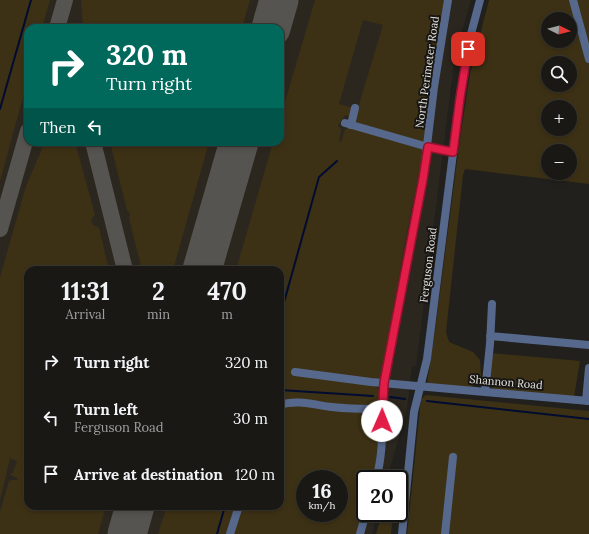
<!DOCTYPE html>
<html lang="en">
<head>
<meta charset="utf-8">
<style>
  body { margin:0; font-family:Lora,serif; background:#262522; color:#f1f3f6; height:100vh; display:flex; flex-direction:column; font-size:15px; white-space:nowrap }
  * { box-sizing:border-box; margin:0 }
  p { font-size:13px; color:#9fa0a0 }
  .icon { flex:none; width:22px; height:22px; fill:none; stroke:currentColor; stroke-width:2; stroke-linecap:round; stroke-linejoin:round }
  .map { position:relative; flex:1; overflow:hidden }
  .sheet { position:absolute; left:24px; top:266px; width:260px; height:244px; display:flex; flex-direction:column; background:#191815; border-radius:12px; box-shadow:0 2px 6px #0003,0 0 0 1px #373734 }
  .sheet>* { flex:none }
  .banner { position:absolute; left:24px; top:24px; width:260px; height:122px; border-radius:12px; box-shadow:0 2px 6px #0003,0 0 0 1px #373734; background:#00695c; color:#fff; overflow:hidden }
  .needle { width:26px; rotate:96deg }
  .tools { position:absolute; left:541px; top:12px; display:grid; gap:8px }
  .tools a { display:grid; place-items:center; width:36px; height:36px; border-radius:50%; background:#191815; box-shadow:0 2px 6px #0003,0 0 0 1px #373734; font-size:20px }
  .speed { position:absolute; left:296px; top:470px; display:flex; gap:8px; font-size:20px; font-weight:700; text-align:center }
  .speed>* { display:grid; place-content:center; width:52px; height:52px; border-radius:50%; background:#191815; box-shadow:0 2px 6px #0003,0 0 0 1px #373734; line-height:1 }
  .speed small { font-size:10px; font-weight:400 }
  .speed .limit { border:2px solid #111; border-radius:6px; background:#fff; color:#111 }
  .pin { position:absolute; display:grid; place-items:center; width:34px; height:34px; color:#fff; margin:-17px; border-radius:8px; box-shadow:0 2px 6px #0006 }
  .me { position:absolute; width:44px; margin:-22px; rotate:1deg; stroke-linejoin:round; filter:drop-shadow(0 0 3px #0008) }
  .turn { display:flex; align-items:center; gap:14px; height:84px; padding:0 16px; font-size:18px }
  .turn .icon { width:52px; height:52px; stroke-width:2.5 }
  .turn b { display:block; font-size:28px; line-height:34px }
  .then { display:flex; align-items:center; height:38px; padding:0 16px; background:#0003; gap:8px; font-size:15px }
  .eta { display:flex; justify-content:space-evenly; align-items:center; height:68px; text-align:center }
  .eta b { font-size:24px; font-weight:800; line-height:28px }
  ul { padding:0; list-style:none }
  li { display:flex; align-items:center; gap:12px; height:56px; padding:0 16px }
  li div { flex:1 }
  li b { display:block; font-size:15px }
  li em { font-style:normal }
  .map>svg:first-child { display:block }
  .built { fill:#2c271e; fill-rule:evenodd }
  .green { fill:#3d3115; fill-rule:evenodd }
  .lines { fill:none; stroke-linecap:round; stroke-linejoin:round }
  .stream { stroke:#010c30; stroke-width:2 }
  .taxiway { stroke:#555450; stroke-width:16 }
  .runway { stroke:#555450; stroke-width:39 }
  .minor { stroke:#56698c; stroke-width:8 }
  .route-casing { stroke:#92132f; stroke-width:10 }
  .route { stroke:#e11d48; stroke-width:7 }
  .labels { text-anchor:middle; stroke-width:4; stroke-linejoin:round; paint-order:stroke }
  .street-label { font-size:11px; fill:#e7e6e3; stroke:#181613 }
</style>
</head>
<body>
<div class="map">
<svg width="589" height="534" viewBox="0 0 589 534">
  <rect width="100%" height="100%" fill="#21201c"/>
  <path class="built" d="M0,0H471L455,55L416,366H412L407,408L387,479H365V513H378L372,534H0ZM28,28H280V142H28ZM28,270H280V506H28ZM305,479H339V513H305Z"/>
  <path class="green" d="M0,0H50L42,28H28V79L0,181Z
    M81,0H250L242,28H83Z
    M315,0H445L424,143L355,122V118L383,25L363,20L339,104L353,108L351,117L345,115L338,125L341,130L339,141L341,142L345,130L349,127L422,148L423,154L405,242L382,374L375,386L380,391V399L377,406L280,402V270H236L273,142H280V119Z
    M489,0H589V184L465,169L463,175L446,332L449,342L473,352L480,360L481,377L471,388L427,384L435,331L459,146L470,74ZM548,19H570V41H548ZM548,63H570V85H548ZM548,107H570V129H548ZM548,151H570V173H548Z
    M45,142H75L95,215L91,220L93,225L99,228L109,270H28V506H106L98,534H0V512L9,481L12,480H17L18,478L10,475L11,473H13L17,461L10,458L0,500V277L26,186Z
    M110,142H209L173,270H142L129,218L130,214L127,210Z
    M491,353L580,361L574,397L499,390L493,388L489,385Z
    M426,395L589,411V534H407L421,399Z
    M290,405L375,412L379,417L376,463L373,479H365V506L357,534H233L241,506H280V408ZM305,479H339V513H305Z
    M167,506H237L229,534H158Z
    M382,513H393L391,534H376Z"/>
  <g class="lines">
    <path class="stream" d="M0,109L31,0
      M280,322L281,313L319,177L337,161
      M280,390L373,396
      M390,397L405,399
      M427,401L589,419
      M217,534L225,506"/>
    <path class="taxiway" d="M57,28L65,0
      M93,142L125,270
      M0,229L28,131
      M128,531L133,506"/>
    <path class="runway" d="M271,28L279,0
      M202,270L239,142
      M127,534L135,506"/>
    <path class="minor" d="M573,0L589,59
      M345,123L428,147L453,152
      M351,125L355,108
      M490,336L589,345
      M295,372L371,382L589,401
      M485,392L490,344L492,304
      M586,401L589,368
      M280,405C296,399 315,405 332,407C349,409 365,409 382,409
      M376,479C385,449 381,414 384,383L423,179L434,87L448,0
      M230,534L239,506
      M360,534L366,513
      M402,534L414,412L427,359L460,98L471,34L480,0
      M445,534L453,457"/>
  </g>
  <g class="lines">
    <g class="route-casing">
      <path id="route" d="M382,421L384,383L423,179L428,147L453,152L460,98L468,49"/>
    </g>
    <use href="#route" class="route"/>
  </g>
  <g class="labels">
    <g class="street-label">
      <text transform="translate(427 72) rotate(-82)" y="4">North Perimeter Road</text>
      <text transform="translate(428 265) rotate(-83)" y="4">Ferguson Road</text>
      <text transform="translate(506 382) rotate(5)" y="4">Shannon Road</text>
    </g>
  </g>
</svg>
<div class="tools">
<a><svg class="needle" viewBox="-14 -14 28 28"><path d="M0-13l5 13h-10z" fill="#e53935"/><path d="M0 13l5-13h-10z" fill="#9fa0a0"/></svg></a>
<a><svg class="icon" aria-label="search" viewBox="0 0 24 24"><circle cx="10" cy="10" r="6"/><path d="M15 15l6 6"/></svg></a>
<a>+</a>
<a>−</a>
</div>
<div class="speed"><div>16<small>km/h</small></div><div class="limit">20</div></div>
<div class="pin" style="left:468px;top:49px;background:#d93025"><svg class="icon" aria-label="arrive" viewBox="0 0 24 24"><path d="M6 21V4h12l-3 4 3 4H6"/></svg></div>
<svg class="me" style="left:382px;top:421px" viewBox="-20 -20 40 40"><circle r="19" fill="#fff"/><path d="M0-13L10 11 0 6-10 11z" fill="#e11d48"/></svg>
<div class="banner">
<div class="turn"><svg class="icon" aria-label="right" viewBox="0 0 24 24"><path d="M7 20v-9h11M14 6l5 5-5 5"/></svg><div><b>320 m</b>Turn right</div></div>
<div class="then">Then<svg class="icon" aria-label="left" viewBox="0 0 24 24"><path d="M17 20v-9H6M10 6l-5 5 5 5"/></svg></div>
</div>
<section class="sheet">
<div class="eta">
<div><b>11:31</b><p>Arrival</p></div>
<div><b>2</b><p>min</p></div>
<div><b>470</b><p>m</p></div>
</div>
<ul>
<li><svg class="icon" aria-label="right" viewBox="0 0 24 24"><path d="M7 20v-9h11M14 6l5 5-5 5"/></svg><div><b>Turn right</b></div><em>320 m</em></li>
<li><svg class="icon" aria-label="left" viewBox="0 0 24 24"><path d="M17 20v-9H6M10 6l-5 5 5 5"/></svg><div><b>Turn left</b><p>Ferguson Road</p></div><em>30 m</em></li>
<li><svg class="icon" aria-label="arrive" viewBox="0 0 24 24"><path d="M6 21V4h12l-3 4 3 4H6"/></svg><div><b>Arrive at destination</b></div><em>120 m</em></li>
</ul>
</section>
</div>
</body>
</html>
